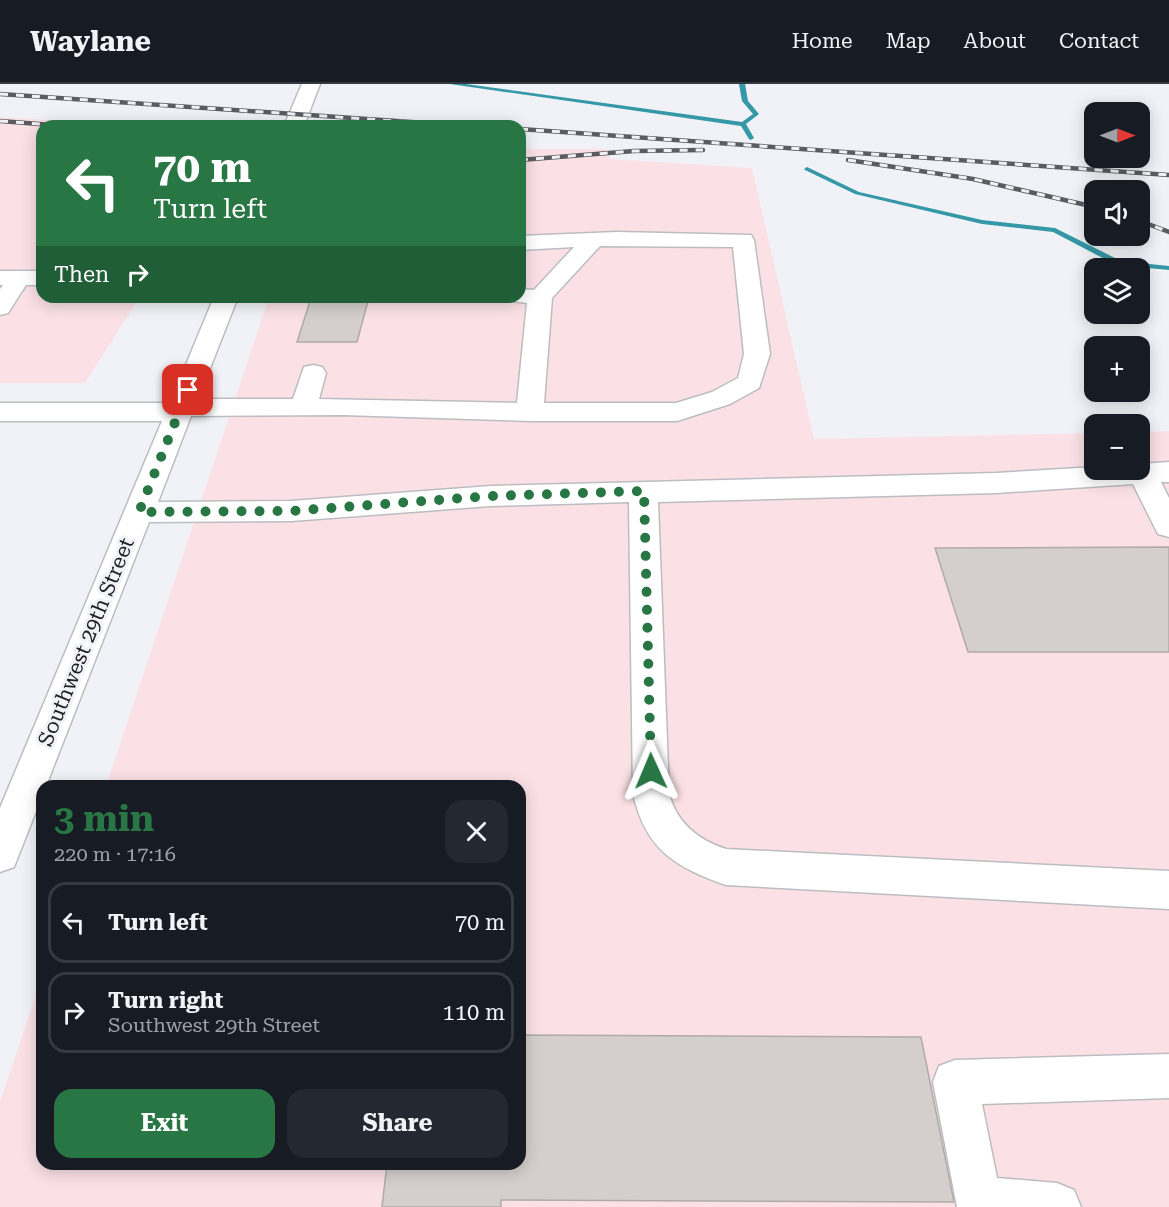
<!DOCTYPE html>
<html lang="en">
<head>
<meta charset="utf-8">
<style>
  body { margin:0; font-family:"Roboto Serif",serif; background:#242831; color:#f1f3f6; height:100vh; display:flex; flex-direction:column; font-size:22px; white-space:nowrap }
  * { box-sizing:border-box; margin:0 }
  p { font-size:20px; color:#9ea1a6 }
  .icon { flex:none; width:33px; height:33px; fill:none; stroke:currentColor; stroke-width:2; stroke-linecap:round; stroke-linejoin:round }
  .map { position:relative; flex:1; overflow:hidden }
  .drawer { position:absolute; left:36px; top:696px; width:490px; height:390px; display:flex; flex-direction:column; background:#171b24; border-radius:18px; box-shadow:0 3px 15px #0003 }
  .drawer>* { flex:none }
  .hud { position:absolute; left:36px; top:36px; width:490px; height:183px; border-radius:18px; box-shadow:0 3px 15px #0003; background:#297645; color:#fff; overflow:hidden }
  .needle { width:39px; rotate:90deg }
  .fabs { position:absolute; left:1084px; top:18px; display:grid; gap:12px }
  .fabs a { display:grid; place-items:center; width:66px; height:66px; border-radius:12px; background:#171b24; box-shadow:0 3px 15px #0003; font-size:30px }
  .pin { position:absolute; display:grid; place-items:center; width:51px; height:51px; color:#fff; margin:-26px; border-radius:12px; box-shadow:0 3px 9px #0006 }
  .me { position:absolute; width:66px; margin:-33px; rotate:359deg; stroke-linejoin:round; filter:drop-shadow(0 0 4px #0008) }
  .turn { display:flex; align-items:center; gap:21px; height:126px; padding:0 18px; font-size:27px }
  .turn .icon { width:78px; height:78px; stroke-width:2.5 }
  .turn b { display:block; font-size:42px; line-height:51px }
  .then { display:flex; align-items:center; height:57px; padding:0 18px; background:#0003; gap:12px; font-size:22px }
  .round { display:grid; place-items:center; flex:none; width:63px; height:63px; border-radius:18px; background:#242831 }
  .overview { display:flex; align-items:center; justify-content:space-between; height:102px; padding:0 18px }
  h1 { font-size:36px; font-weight:700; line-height:45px; color:#297645 }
  .button { display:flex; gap:12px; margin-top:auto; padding:12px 18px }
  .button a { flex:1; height:69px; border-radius:18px; background:#297645; color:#fff; font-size:24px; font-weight:700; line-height:69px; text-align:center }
  .button a+a { background:#242831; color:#f1f3f6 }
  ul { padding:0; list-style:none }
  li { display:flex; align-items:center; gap:18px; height:81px; margin:0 12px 9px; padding:0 6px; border:3px solid #363941; border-radius:18px }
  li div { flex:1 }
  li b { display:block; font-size:22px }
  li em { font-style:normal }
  header { display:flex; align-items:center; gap:36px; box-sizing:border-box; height:84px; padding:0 30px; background:#171b24; border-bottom:2px solid #363941 }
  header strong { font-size:28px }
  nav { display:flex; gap:33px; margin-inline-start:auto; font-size:21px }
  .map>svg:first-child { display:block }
  .industrial { fill:#fbe1e6 }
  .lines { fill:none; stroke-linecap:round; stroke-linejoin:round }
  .stream { fill:#3598a7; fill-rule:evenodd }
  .building { fill:#d4cfcd; stroke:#b0aba9; stroke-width:1.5 }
  .minor-casing { stroke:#bbbdc1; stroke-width:3 }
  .minor { fill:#fff; fill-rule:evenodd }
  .rail-casing { stroke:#5b5c5f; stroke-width:4.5 }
  .rail { stroke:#f0f2f7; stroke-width:3; stroke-dasharray:8; stroke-linecap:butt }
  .route { stroke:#297645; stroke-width:10; stroke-dasharray:0 18 }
  .labels { text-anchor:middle; stroke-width:6; stroke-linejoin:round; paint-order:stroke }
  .street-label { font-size:21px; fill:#1e1f21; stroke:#f0f2f7 }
</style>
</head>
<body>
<header>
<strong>Waylane</strong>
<nav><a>Home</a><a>Map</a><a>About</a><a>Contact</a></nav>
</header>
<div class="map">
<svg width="1169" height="1123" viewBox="0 0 1169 1123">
  <rect width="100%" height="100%" fill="#f0f2f7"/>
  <path class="industrial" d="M0,33L140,42H42V213H140L85,299H0Z
    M521,65H607L610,75L752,84L814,355L1095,349V386H1140V348L1169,347V1123H0V1018L42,893V1080H520V702H106L269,213H520Z"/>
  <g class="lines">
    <path class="stream" d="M450,0H466L742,38L753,30L742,17L739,0H745L748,17L759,30L746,40L754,54L751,56L749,55L741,42Z
      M807,83L859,108L982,136L1055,144L1121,177L1169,182V186L1116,181L1053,148L982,140L855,110L805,86L804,85Z"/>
  </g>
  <path class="building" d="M310,217H368L357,258H297Z
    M1169,463V568H968L935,464Z
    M520,951L921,953L954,1118L501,1116V1123H382L387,1080H520Z"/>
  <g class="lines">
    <g class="minor-casing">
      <path id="minor" d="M302,0H320L304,42H284Z
        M617,148L751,151L754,156L770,270L759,304L730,320L677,337H530L343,331L191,332L158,418L291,417L491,402L996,389L1095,383V386H1140V380L1169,378V398H1161L1169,414V453L1158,450L1133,400L996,409L658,418L669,710C677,739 698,756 726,765L1169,787V825L726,801C675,783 646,766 633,710L629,418L491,422L291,437L149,438L46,702H42V712L14,783L0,788V724L162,337H0V319H170L214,213H238L198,315H293L304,283L313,281L322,283L326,289L319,315L517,319L527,219L512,217L509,213H520V205L534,206L574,163L520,166V152ZM600,162L733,163L744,270L738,294L712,308L676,319H544L552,214Z
        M0,187H42V201H26L8,229L0,231V205L3,201H0Z
        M1169,970V1014L982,1020L997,1094L1057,1099L1074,1106L1081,1123H957L933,998L939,982L955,976Z"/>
    </g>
    <use href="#minor" class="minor"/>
    <g class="rail-casing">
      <path id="rail" d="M0,10L469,42
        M0,37L65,42
        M520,45L1169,91
        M520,76L634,67L703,66
        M848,76L973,95L1095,123
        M1140,137L1169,148"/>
    </g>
    <use href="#rail" class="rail"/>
  </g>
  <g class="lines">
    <path class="route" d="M188,306L139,428L291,427L491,412L644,407L651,687"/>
  </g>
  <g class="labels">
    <g class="street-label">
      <text transform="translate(86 558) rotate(-68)" y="7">Southwest 29th Street</text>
    </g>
  </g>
</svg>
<div class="fabs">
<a><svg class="needle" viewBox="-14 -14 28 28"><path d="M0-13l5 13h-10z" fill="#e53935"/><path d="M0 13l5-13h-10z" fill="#9ea1a6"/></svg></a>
<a><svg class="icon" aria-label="sound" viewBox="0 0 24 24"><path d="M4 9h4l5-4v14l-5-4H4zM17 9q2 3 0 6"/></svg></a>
<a><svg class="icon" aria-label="layers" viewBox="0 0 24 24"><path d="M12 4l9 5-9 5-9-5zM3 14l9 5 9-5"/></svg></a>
<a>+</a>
<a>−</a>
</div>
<div class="pin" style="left:188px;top:306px;background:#d93025"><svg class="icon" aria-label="arrive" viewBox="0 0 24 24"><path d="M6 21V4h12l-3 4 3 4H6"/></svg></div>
<svg class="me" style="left:651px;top:687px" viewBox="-20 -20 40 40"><path d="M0-17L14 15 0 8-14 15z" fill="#297645" stroke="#fff" stroke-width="4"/></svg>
<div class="hud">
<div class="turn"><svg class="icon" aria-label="left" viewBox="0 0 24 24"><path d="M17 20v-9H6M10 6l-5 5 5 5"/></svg><div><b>70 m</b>Turn left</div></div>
<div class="then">Then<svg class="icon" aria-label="right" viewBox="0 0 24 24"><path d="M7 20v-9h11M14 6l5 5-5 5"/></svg></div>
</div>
<section class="drawer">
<div class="overview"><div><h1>3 min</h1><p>220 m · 17:16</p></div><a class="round"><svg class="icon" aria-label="close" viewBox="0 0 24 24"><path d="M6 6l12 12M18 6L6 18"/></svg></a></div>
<ul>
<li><svg class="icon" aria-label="left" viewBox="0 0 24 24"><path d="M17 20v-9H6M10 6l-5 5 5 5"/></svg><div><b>Turn left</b></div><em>70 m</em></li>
<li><svg class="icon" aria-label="right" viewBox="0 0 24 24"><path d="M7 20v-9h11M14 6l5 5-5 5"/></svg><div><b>Turn right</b><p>Southwest 29th Street</p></div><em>110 m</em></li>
</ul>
<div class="button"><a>Exit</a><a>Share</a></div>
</section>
</div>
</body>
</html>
